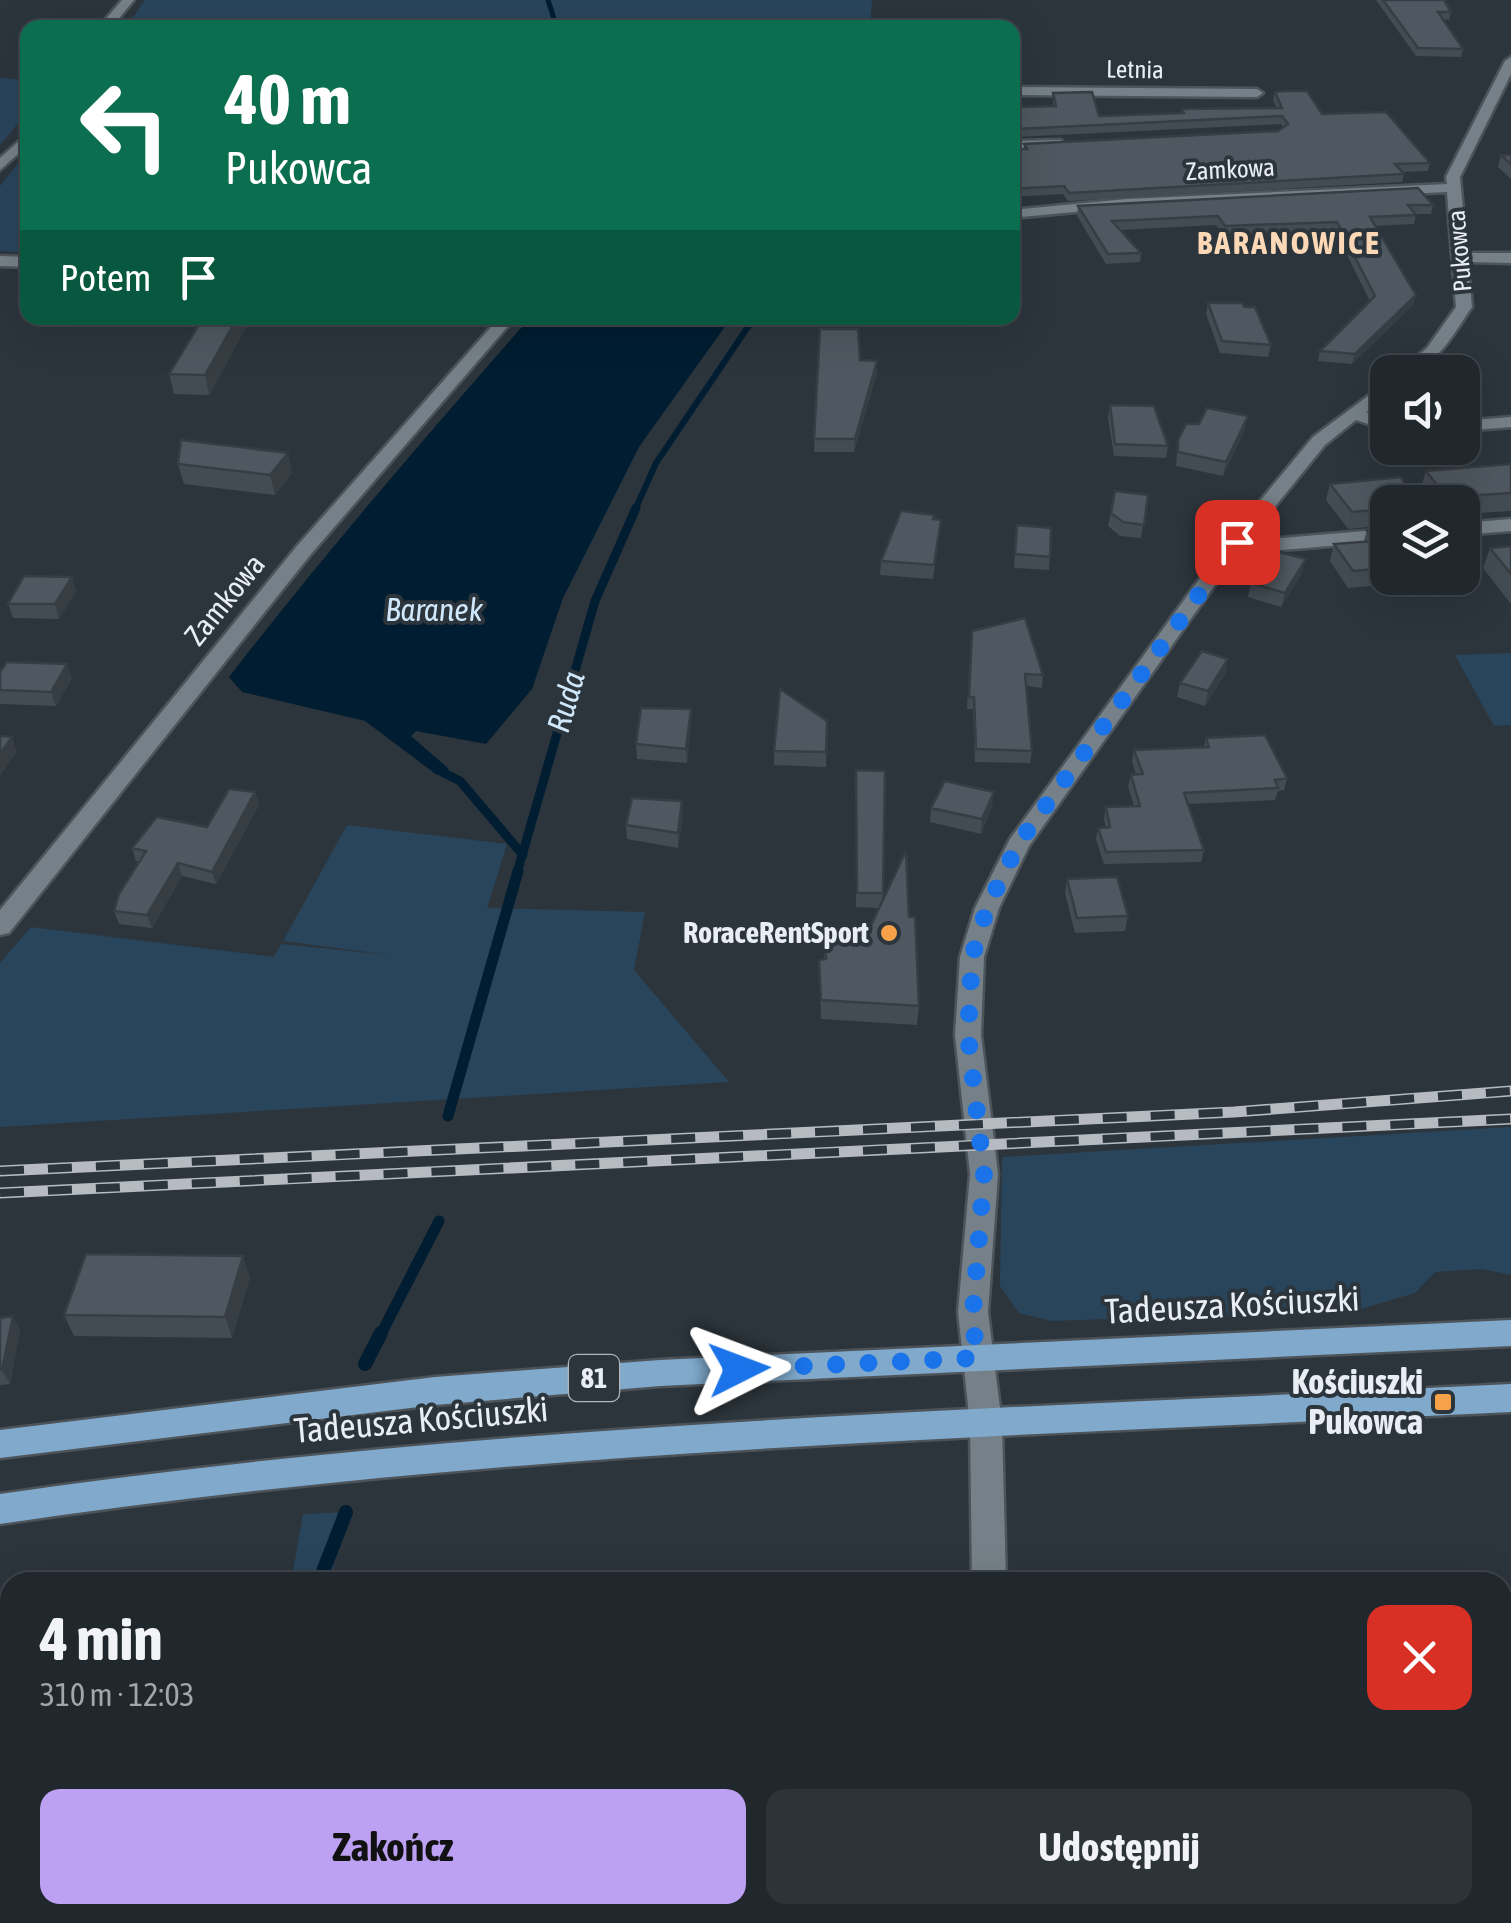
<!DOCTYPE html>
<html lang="pl">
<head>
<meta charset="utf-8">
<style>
  body { margin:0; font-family:"Asap Condensed",sans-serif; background:#2d3439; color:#f1f3f6; height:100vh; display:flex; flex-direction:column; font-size:38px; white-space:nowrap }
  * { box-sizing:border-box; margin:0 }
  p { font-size:32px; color:#a2a6aa }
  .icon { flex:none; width:55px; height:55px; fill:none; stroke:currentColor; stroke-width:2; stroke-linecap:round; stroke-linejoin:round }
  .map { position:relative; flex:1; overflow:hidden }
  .details { position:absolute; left:0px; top:1572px; width:1512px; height:352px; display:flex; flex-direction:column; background:#21282d; border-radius:30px 30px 0 0; box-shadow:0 10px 40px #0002,0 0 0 2px #3e4449 }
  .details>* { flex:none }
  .top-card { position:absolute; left:20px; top:20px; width:1000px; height:305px; border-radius:20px; box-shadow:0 10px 40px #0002,0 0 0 2px #3e4449; background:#0b6e4f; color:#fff; overflow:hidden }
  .fabs { position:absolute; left:1370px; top:355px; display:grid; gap:20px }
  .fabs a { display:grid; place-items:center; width:110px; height:110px; border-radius:20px; background:#21282d; box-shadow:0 10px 40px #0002,0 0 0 2px #3e4449; font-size:50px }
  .pin { position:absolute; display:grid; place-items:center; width:85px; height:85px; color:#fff; margin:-42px; border-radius:20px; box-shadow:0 5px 15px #0006 }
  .me { position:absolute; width:110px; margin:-55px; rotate:87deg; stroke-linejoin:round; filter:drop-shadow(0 0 8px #0008) }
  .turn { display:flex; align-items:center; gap:35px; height:210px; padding:0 40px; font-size:45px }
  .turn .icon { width:130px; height:130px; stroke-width:2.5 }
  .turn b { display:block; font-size:70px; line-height:85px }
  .then { display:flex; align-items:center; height:95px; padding:0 40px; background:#0003; gap:20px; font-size:38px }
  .round { display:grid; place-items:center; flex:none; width:105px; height:105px; border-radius:20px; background:#2d3439 }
  .summary { display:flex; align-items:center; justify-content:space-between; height:170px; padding:0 40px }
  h1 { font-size:60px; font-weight:700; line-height:75px }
  .cta { display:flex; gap:20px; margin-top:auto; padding:20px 40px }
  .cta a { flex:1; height:115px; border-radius:20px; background:#bca0f2; color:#111; font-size:40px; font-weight:700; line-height:115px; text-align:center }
  .cta a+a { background:#2d3439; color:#f1f3f6 }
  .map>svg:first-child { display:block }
  .green { fill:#29455c }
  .water { fill:#011d31 }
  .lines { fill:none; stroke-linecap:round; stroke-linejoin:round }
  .stream-far4 { stroke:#011d31; stroke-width:5 }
  .stream-far3 { stroke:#011d31; stroke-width:6 }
  .stream-far2 { stroke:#011d31; stroke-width:9 }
  .stream-far1 { stroke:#011d31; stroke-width:11 }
  .stream { stroke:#011d31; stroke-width:14 }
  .street-casing { stroke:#4c5359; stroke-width:5 }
  .primary-casing { stroke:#4c5359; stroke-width:5 }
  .street { fill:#768088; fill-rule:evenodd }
  .primary { fill:#80a9cb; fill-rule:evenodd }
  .rail-casing { stroke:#b5bbc1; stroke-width:11 }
  .rail { stroke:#2c353c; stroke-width:8; stroke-dasharray:24; stroke-linecap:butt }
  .wall { fill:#444c53 }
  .shaded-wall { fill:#373e43 }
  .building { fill:#4f5860; stroke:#373e43; stroke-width:2.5 }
  .route { stroke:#1a73e8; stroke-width:18; stroke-dasharray:0 32.4 }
  .poi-dot { fill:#f7a148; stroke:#2c353c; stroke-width:4 }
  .labels { text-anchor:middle; stroke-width:8; stroke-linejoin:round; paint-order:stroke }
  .far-street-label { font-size:25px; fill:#e8eef3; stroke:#2c353c }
  .shield { fill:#2c353c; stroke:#b0b6bc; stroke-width:2.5 }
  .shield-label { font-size:28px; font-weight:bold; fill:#e8eef3 }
  .street-label { font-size:30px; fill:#e8eef3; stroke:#2c353c }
  .poi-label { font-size:30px; font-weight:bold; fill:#e8eef3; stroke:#2c353c; text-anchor:end }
  .far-district-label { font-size:32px; font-weight:bold; letter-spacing:2.5px; fill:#fcd8b7; stroke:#2c353c }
  .water-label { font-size:32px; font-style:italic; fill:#d0e8fc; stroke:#2c353c }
  .near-street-label { font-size:35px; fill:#e8eef3; stroke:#2c353c }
  .near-poi-label { font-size:35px; font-weight:bold; fill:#e8eef3; stroke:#2c353c; text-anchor:end }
</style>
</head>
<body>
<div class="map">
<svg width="1511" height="1923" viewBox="0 0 1511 1923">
  <rect width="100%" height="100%" fill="#2c353c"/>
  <path class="green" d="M145,0H872L870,28L126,27Z
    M0,78L28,80L27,113L0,145Z
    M27,152V253L0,251V186Z
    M1511,653V725L1494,726L1455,655Z
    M347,825L507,844L487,908L645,912L634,970L729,1082L0,1127V963L31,927L274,957L281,944L398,956L283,941Z
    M1511,1127V1275L1481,1269L1435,1272L1415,1293L1357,1310L1052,1321L1019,1313L1000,1286L1002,1157Z
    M346,1512L330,1582H291L303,1514Z
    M1511,1723V1923H1342L1340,1915H1502V1724Z"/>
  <path class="water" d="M536,318H731L639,447L563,598L532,689L486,744L416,731L411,736L449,769L437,775L365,721L242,692L229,677C322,557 420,443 520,329Z"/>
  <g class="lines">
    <path class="stream-far4" d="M548,0L557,28"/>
    <path class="stream-far3" d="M635,510L656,463L754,318"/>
    <path class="stream-far2" d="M442,772L460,781L523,855
      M517,873L595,601L636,508"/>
    <path class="stream-far1" d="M448,1116L518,871
      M380,1336L439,1221"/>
    <path class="stream" d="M365,1364L381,1333
      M319,1582L346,1512
      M237,1923L238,1915"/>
    <g class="street-casing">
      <path id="street" d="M122,0H134L111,28H98Z
        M1511,57V74L1460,177L1467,253H1511V263L1468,262L1472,307C1453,334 1434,374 1398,372L1427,348L1456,307L1447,192L1127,207L1012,218V210L1127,199L1447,184L1446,177L1505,61Z
        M1012,87L1257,89L1263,93L1257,97L1012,95Z
        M28,133V145L0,170V158Z
        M1061,140L1063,143L1056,147L1012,149V141Z
        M0,256L28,257V267L0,266Z
        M499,318H515L311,554L9,933L0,935V910L297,546Z
        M1388,381V395L1366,412L1388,420V431L1356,420L1325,445L1251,536L1282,538L1388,529V541L1282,550L1242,547L1029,846L999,908L984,957L981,1035L998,1174L988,1312L1002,1424L1006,1582H972L970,1424L958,1312L970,1174L955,1035L960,957L975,908L1010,839L1230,537L1313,437Z
        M1511,417V427L1462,431V421Z
        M1511,519V531L1462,535V523Z
        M1502,1714L1511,1715V1751L1502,1750Z
        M887,1915H927L924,1923H884Z"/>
    </g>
    <g class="primary-casing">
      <path id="primary" d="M1511,1320V1346L660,1386L435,1405L0,1458V1430L435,1377L660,1360Z
        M1511,1384V1412C1007,1437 500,1449 0,1524V1494C500,1421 1007,1409 1511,1384Z"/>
    </g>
    <use href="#street" class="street"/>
    <use href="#primary" class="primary"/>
    <g class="rail-casing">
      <path id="rail" d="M0,1171L1234,1112L1511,1091
        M0,1193L1511,1119"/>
    </g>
    <use href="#rail" class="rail"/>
  </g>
  <path class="wall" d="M1376,0H1444L1451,12L1449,20L1444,19L1463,49L1461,57L1416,56Z
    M1275,92L1430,163L1428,171L1402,172L1404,174L1402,182L1068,201L1063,194L1012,197V149H1024V144L1278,131L1283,127L1281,124L1014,137L1012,134V107L1053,106V93L1099,116L1181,113L1182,109L1277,108L1273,100Z
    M1501,155H1511V179L1498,167Z
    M1433,205L1431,214H1416L1414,224L1375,226L1416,295L1413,305L1352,364L1318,361L1320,351L1370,301L1335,231L1223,235L1216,225L1120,230L1141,253L1140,262L1106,264L1077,216L1078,206Z
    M1208,303L1244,307L1271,345L1268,357L1220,353L1206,314Z
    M203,318H251L209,395L174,394L169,374Z
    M820,329L860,360L877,361V373L854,452H814Z
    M1110,405L1168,446L1166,458L1114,456L1108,417Z
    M1245,429L1223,476L1176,466L1178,440Z
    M178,464L292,473L275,495L184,484Z
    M1511,464V511L1462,514V502H1430L1420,490L1426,471Z
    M1330,484L1388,502V525L1348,529L1326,500Z
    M1148,495L1141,538L1120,536L1108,526L1111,513Z
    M941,520L933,579L880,575L881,561Z
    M1017,525L1050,557L1049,570L1014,568Z
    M1388,528V578H1441L1440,580L1348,588L1330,561L1334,544L1364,541L1367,530Z
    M1511,546V604L1483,568L1490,548Z
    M1302,573L1281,607L1248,597L1251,583Z
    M76,591L59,619L13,618L8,604Z
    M971,643L1043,675L1042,688L1026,686L1032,751L1030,763L975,762L973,709H967Z
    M1228,659L1225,674L1205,706L1177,697L1180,683Z
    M0,672L72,678L56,706L0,704Z
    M827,721L826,767L774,765V751Z
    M691,723L687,763L637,759L636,744Z
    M1206,738L1287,778L1284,790L1278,791L1275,800L1188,804L1204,850L1201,862L1104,864L1096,839L1098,828H1106L1104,819L1106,807L1134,806L1128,786L1131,775H1136L1132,761L1134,750L1204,747Z
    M856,770L883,893L882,902L909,917L919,1006L917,1025L821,1019L819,960L824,959L825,938H865L879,908L856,907Z
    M255,792L259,805L216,884L182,876L152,928L119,924L114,911L140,861H136L132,848L207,827Z
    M992,807L981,834L930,822L931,808Z
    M683,816L678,848L627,839L626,825Z
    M1067,879L1128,916L1125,931L1075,933L1065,893Z
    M250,1277L232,1338L74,1336L64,1315Z
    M0,1318L20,1330L10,1384L0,1385Z"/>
  <path class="shaded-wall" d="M1416,295L1413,305L1352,364L1355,354Z
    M237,318H251L209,395L205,375Z
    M877,361V373L854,452L855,439Z
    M1248,416L1245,429L1223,476L1226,462Z
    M288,453L292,473L275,495L270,475Z
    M1306,559L1302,573L1281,607L1285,593Z
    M72,577L76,591L59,619L55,604Z
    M1228,659L1225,674L1205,706L1208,691Z
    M67,664L72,678L56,706L51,692Z
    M691,709V723L687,763L686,749Z
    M12,737L17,752L0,776V754Z
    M255,792L259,805L216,884L212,872Z
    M994,792L992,807L981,834L982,819Z
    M682,801L683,816L678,848V833Z
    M178,863L182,876L152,928L147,915Z
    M243,1256L250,1277L232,1338L225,1317Z
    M13,1316L20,1330L10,1384L2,1370Z"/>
  <path class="building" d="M1383,0H1444L1451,12H1438L1463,49L1418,48Z
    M1284,91H1307L1322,114L1386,112L1430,163L1395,164L1404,174L1069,193L1064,186L1012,189V149H1027L1024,144L1278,131L1288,124L1282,116L1015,129L1012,125V107L1056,106L1053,93L1092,92L1099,116L1184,113L1182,109L1282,108L1275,92Z
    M1501,155H1511V164Z
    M1418,188L1433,205H1408L1416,215L1370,217L1416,295L1355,354L1320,351L1375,296L1337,222L1225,226L1218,216L1112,221L1141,253L1108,254L1078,206Z
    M1208,303H1242L1244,307H1255L1271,345L1222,341Z
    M203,318H237L205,375L169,374Z
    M820,329H858L860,360L877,361L855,439H814Z
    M1110,405L1154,406L1168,446L1115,444Z
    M1207,408L1248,416L1226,462L1178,452V440L1186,424H1199Z
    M181,440L288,453L270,475L178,464Z
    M1511,464V493L1447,497L1426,471Z
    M1401,477L1414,502H1388V509L1352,512L1330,484Z
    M1115,491L1148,495L1144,525L1123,522L1111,513Z
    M901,511L934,515L933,519L941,520L934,565L881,561Z
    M1017,525L1051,528L1050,557L1015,554Z
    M1388,528V568L1353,571L1334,544L1375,541L1367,530Z
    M1511,546V574L1490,548Z
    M1272,550L1306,559L1285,593L1251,583Z
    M24,576L72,577L55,604H8Z
    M1025,618L1043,675L1025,674L1032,751L976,749L974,697H969L972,631Z
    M1202,651L1228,659L1208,691L1180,683Z
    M7,662L67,664L51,692L0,690V672Z
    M780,689L827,721L826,752L774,751Z
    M641,708L691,709L686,749L636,744Z
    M1265,735L1287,778L1275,780L1278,788L1184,793L1204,850L1106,852L1098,828L1110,827L1106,807L1140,806L1131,775L1143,774L1134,750L1209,747L1206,738Z
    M0,736L12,737L0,754Z
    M856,770L885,771L883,893H857Z
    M945,781L994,792L982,819L931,808Z
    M229,789L255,792L212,872L178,863L147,915L114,911L119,894L146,851L132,848L157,817L207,827Z
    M632,798L682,801L678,833L626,825Z
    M906,851L909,917H915L919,1006L821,1000L819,960L826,959L825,938H865Z
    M1117,877L1128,916L1077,918L1067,879Z
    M86,1254L243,1256L225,1317L64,1315Z
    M13,1316L2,1370H0V1318Z
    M926,1578V1582H815Z
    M1027,1915H1096V1923H1027Z"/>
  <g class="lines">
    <path class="route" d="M739,1369L976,1358L973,1312L984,1174L968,1035L972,957L987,908L1018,844L1237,542"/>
  </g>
  <g class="poi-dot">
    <circle cx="889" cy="933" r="10"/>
    <rect x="1433" y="1392" width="20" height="20" rx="5"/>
  </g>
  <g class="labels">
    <g class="far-street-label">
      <text transform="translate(1135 69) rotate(1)" y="9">Letnia</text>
      <text transform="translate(1230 169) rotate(-3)" y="9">Zamkowa</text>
      <text transform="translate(1459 251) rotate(-95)" y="9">Pukowca</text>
    </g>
    <rect class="shield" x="569" y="1355" width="50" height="46" rx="8"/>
    <g class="shield-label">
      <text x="594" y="1388">81</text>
    </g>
    <g class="street-label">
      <text transform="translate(225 600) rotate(-51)" y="10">Zamkowa</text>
    </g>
    <g class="poi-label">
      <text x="869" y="943">RoraceRentSport</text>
    </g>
    <g class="far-district-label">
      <text x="1289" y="254">BARANOWICE</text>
    </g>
    <g class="water-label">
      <text x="434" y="621">Baranek</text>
      <text transform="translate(566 702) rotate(-74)" y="11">Ruda</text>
    </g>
    <g class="near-street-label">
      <text transform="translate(1232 1305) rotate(-3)" y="12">Tadeusza Kościuszki</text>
      <text transform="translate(421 1420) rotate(-5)" y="12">Tadeusza Kościuszki</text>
    </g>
    <g class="near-poi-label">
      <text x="1423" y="1394">Kościuszki<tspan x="1423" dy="40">Pukowca</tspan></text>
    </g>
  </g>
</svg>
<div class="fabs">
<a><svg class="icon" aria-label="sound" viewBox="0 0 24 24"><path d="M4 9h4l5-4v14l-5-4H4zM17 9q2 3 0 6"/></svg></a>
<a><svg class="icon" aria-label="layers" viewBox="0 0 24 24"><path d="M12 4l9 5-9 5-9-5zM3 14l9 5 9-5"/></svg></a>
</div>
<div class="pin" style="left:1237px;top:542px;background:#d93025"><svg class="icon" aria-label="arrive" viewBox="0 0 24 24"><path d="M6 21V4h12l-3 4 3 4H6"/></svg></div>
<svg class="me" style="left:739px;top:1369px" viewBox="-20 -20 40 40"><path d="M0-17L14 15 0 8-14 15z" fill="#1a73e8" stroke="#fff" stroke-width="4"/></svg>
<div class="top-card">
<div class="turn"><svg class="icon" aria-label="left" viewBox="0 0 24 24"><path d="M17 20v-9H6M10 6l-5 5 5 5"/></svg><div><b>40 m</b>Pukowca</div></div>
<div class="then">Potem<svg class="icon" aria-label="arrive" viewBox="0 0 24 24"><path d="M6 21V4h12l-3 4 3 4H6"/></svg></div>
</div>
<section class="details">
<div class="summary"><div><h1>4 min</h1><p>310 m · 12:03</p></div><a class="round" style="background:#d93025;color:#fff"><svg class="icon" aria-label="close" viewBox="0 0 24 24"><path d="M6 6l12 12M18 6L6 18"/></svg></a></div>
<div class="cta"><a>Zakończ</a><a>Udostępnij</a></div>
</section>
</div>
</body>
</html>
